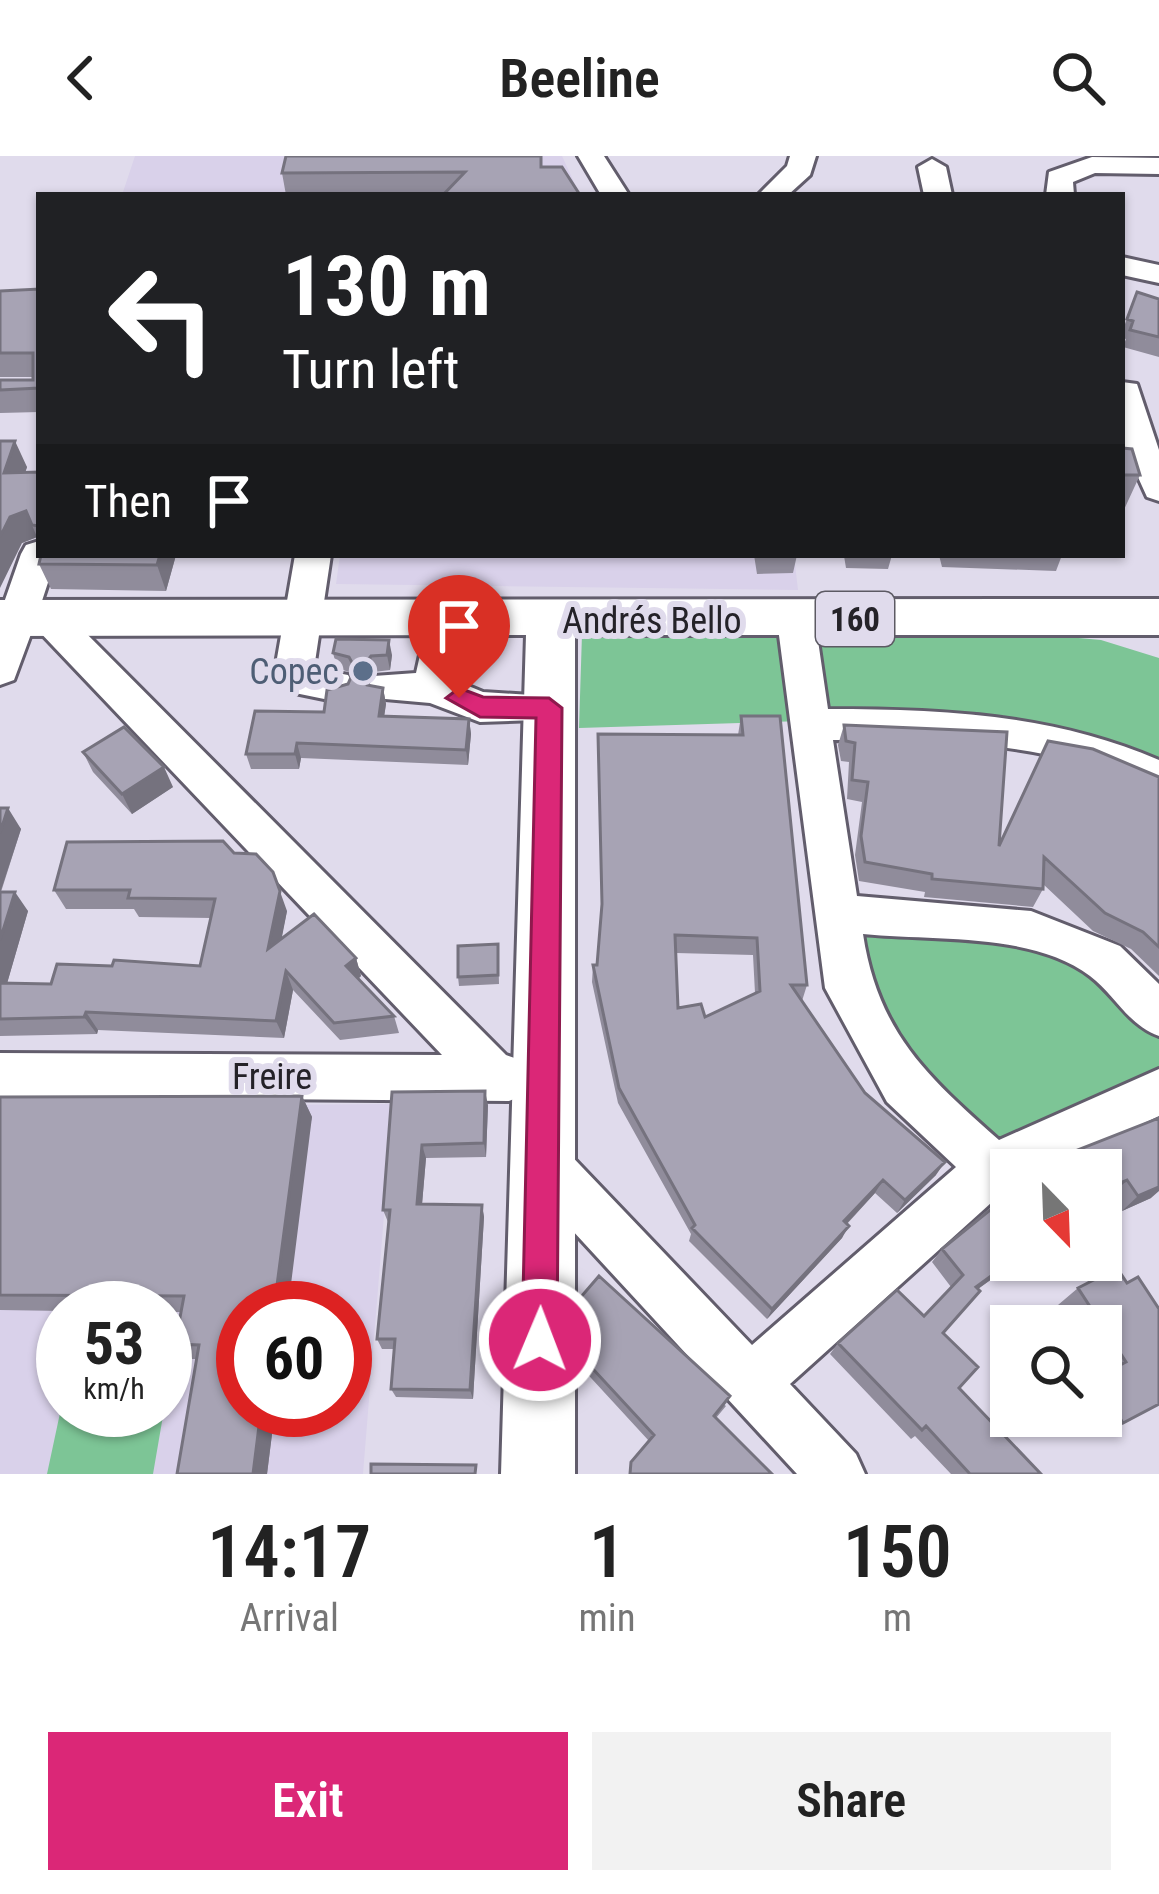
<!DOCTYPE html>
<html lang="en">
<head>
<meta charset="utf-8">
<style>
  body { margin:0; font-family:"Roboto Condensed",sans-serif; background:#f2f2f2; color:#222; height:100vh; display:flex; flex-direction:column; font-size:45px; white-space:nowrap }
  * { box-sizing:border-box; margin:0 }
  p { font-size:39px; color:#767676 }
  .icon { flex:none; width:66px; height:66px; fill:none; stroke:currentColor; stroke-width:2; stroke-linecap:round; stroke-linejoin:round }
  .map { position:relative; height:1318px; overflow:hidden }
  .panel { display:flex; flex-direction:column; background:#fff; flex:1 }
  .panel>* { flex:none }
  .hud { position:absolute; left:36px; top:36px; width:1089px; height:366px; border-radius:0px; box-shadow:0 3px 9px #0004; background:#202124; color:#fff; overflow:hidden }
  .needle { width:78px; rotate:157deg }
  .controls { position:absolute; left:990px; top:993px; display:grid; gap:24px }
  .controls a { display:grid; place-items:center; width:132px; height:132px; border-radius:0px; background:#fff; box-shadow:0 3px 9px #0004; font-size:60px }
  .speed { position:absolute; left:36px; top:1125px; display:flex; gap:24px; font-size:60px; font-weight:700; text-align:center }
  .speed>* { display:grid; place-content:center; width:156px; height:156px; border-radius:50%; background:#fff; box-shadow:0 3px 9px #0004; line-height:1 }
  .speed small { font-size:30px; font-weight:400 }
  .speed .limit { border:18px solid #d22; background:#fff; color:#111 }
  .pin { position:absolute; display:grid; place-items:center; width:102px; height:102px; color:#fff; margin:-123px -51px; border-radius:50% 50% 50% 0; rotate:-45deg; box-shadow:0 0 12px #0007 }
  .pin .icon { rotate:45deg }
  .me { position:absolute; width:132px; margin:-66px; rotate:1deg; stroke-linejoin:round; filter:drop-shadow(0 0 9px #0008) }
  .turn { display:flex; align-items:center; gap:42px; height:252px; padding:0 48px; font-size:54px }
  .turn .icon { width:156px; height:156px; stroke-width:2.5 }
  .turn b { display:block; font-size:84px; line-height:102px }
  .then { display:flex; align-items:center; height:114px; padding:0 48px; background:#0003; gap:24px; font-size:45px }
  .eta { display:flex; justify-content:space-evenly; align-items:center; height:204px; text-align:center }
  .eta b { font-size:72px; font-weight:600; line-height:84px }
  .primary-button { display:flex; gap:24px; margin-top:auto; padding:24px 48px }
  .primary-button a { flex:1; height:138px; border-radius:0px; background:#db2777; color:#fff; font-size:48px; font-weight:600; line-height:138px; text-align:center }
  .primary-button a+a { background:#f2f2f2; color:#222 }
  header { display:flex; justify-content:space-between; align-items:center; height:156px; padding:0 48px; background:#fff; font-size:54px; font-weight:600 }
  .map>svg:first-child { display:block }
  .built { fill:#d9d1ea; fill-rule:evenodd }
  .green { fill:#7dc596 }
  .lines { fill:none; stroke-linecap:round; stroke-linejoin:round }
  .minor-casing { stroke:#625d6c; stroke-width:6 }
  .major-casing { stroke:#625d6c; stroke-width:6 }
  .minor { fill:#fff; fill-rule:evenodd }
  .major { fill:#fff; fill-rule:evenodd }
  .wall { fill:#908c9b; fill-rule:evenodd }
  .shaded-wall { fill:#75727e }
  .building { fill:#a7a3b4; stroke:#75727e; stroke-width:3; fill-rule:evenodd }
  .route { fill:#db2777; stroke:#8e194d; stroke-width:3 }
  .service-dot { fill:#5c6f8a; stroke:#e0dbec; stroke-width:4.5 }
  .labels { text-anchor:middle; stroke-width:12; stroke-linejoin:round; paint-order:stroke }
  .shield { fill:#e0dbec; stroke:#5c5a63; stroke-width:3 }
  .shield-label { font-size:33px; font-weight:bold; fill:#242228 }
  .street-label { font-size:36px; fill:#242228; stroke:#e0dbec }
  .service-label { font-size:36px; fill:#4e5e75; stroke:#e0dbec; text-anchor:end }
</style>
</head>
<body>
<header><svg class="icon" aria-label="back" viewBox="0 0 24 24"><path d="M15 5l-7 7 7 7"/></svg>Beeline<svg class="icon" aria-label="search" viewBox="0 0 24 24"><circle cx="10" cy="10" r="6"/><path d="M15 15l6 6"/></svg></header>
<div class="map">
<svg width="1159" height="1318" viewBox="0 0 1159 1318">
  <rect width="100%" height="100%" fill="#e0dbec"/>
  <path class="built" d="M135,0H562L580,39H122Z
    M340,399H794L798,434L336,428Z
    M393,948L363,1318H0V951ZM63,1152H165V1254H63ZM243,1152H345V1254H243Z"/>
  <path class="green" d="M582,478H1034L1101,484L1159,502V613L1074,575L1000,559L579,572Z
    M846,768L1054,788L1159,874V913L989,987L903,909Z
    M63,1243V1254H164L153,1318H47Z"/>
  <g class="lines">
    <g class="minor-casing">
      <path id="minor" d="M578,0H604L629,39H601Z
        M790,0H816L810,19L788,39H758L787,10Z
        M1092,1L1159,2V18L1095,17L1073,26L1074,39H1046L1049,16Z
        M932,3L946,11L952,39H924L918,11Z
        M1122,101L1159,109V127L1122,119Z
        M1122,226L1137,228L1159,294V345L1147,341L1122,286Z
        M39,385V399H57L40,451L61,452L506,899L526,906L533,922L526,938L509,945L0,941V897L442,899L34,470L14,524L0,529V458L21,398L26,389Z
        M295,399H331L315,506L321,514L348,519L354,530L348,541L334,545L295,537L276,508Z
        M443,450L456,454L462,464L454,524L483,536L563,541L569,552L563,563L480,566L430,547L374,542L368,531L374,520L416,517L430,454Z
        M796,450L809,454L815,464L828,553C942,553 1053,558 1159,604V639C1130,629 1103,613 1073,605C995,584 913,584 833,584L857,740L1031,755L1120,790L1159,828V880C1128,869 1115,839 1090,820C1032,776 932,785 863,778C878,877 928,921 999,984L1159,913V960L1044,1014H1011V1029L790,1228L856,1298L865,1318H797L524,1022L517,1005L524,988L542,981L560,988L752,1189L956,1011L887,946L825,832L777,464L783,454Z"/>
    </g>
    <g class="major-casing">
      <path id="major" d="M1159,443V479H575V1318H501L526,479L0,480V444Z"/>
    </g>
    <use href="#minor" class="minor"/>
    <use href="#major" class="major"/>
  </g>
  <path class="wall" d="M542,11L580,39H286L282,17Z
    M39,133V256L0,257V224H33V221H0V135Z
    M1137,136L1159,143V201L1123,191L1126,183L1122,182V176Z
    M0,285L27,311L25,317L39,316V385L37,381L22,387Z
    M1122,292L1140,319L1122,358Z
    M176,399L166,435L51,433L39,408Z
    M754,399H797L793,417L757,418Z
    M810,399H1062L1056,415L942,411L939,399H892L888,413L846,412L844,400Z
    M333,497L392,499L390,514L374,516L366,526L367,529L383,532L386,548L384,560L469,563L471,578L468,609L301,602L299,613H251L246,598L324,556L348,528L352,517L337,512Z
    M741,560L807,829L802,845L865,937L936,1019L897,1057L875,1037L847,1068L842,1082L767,1163L689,1085L691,1078L618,947L592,826L593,809H597L738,579ZM676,797L753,799L755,837L705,861L678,852Z
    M844,569L999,689L1159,621V820L1131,793L1093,775L1043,728V733L1033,751L924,741L925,736L859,725L855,699L862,646L847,643L849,606L841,605L838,589Z
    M83,596L173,631L132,658L93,616Z
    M0,652L21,673L1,736L28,755L7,827L51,828L112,810H200L211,762L139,761L134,753H66L54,734L67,686L287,755L281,783L356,802L361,820L358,823L394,860L399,877L340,884L293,834L284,882L98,874L97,878L0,880Z
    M498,788L499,828L459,830L458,821Z
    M392,936L488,949L486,1001L426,1002L422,1048L482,1049L484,1061L473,1243L396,1241L391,1233L394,1193H382L377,1183L388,1066L383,1054Z
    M302,940L312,961L243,1254H275L267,1318H177L196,1203H191L175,1188L181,1156H165V1152H63V1155L0,1154V941Z
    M1133,974L1151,1042L1122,1055L1112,1039Z
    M942,1093L1018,1104L978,1133L943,1177L959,1232L1041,1318H951L915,1280L911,1283L830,1198L838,1187L924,1160L951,1131L932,1106Z
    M1078,1132L1159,1248L1100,1279L1088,1260H1101V1170H1071L1058,1149Z
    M580,1142L726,1250L716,1262L772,1318H629L631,1306L649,1285L580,1210Z"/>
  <path class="shaded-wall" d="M15,285L27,311L16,343L4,317Z
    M26,355L37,381L22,387L0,432V381L10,361Z
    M160,399H176L166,435L157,409Z
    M389,484L392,499L390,514L387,499Z
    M371,500L374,516L364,529L361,513Z
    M383,532L386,548L382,575L379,560Z
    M469,563L471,578L468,609L466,594Z
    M297,587L301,602L299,613L295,598Z
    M164,611L173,631L132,658L122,638Z
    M8,652L21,673L0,737V677Z
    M273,716L287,755L276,812L268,793Z
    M15,736L28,755L2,845L0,843V784Z
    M356,802L361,820L352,828L346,810Z
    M286,815L293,834L284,882L276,865Z
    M86,856L98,874L97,878L84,861Z
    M485,935L488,949L486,1001L484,987Z
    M302,940L312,961L288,1152H274Z
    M422,989L426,1002L421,1060L417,1048Z
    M945,1006L936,1019L897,1057L905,1044Z
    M883,1024L875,1037L837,1078L844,1065Z
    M1127,1024L1112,1039L1101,1043V1035Z
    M1159,1031V1035L1151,1042L1122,1055L1138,1040Z
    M482,1049L484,1061L473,1243L470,1234Z
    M849,1070L842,1082L767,1163L772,1153Z
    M1013,1104H1018L964,1143L976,1131Z
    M261,1254H275L267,1318H253Z"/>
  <path class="building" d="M286,0H541V11H562L580,39H443L465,16L282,17Z
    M39,133V232L0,234V224H33V197H0V135Z
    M1137,136L1159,143V181L1130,174L1133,165L1127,163Z
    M0,285H15L4,317L39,316V370L32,369L26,355L10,361L0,381Z
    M1122,292L1132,293L1140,319H1122Z
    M41,399H160L157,409L39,408Z
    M336,483L389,484L387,499L371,500L361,513L367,529L383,532L379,560L469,563L466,594L297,587L295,598H246L255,555L324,556L327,534L348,528L355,512L349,501L333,497Z
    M741,560H780L807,829H791L865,937L945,1006L905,1044L883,1024L844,1065L849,1070L772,1153L692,1072L695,1069L619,932L593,809H597L602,748L598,578L743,579ZM675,779L757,782L760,835L705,861L701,848L678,852Z
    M844,569L1007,576L999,690L1048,585L1093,593L1159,621V791L1143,776L1105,757L1044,701L1043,733L932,723V718L865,706L861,680L868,626L852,624L855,587L846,585Z
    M124,571L164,611L122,638L83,596Z
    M0,652H8L0,677Z
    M223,685L234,697L256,698L273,716L280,735L268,793L314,758L356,802L346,810L394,860L334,867L286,815L276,865L86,856L84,861L0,863V827L51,828L57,808L112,810L114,804L200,810L215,743L128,742L130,734H54L67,686Z
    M0,736H15L0,784Z
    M498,788V819L458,821V790Z
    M485,935L484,987L422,989L417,1048L482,1049L470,1234L391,1233L395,1183H377L390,1054H383L392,936Z
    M302,940L274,1152H243V1254H261L253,1318H177L199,1189L175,1188L184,1140L0,1139V941Z
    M1159,962V1031L1138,1040L1127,1024L1101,1035V1014H1040L1052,1004Z
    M1011,1037V1104H1013L976,1131L980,1135L943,1177L978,1211L959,1232L1041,1318H970L926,1270L922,1274L838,1187L897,1134L924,1160L963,1119L942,1093Z
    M1117,1112L1127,1127L1138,1121L1159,1153V1248L1123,1267L1101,1232V1219L1126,1206L1078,1132Z
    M599,1120L730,1240L714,1260L772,1318H630L631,1306L654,1279L580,1199V1142Z
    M371,1308L476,1309L475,1318H371Z"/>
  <path class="route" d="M459,532L483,541L549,542L562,552L557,1184L552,1196L540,1201L527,1196L522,1184L536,562L480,561L446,542Z"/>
  <circle class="service-dot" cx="363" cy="515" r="12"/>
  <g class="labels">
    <rect class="shield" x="816" y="436" width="78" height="54" rx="9"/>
    <g class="shield-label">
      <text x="855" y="475">160</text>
    </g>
    <g class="street-label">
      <text x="652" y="477">Andrés Bello</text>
      <text x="272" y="933">Freire</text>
    </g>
    <g class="service-label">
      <text x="339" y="528">Copec</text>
    </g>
  </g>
</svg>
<div class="controls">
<a><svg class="needle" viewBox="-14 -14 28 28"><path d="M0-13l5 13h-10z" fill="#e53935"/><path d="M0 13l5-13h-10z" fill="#767676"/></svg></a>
<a><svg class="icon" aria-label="search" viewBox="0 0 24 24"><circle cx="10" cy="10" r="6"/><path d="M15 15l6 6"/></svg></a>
</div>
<div class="speed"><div>53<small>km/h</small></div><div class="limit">60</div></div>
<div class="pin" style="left:459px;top:542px;background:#d93025"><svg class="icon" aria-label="arrive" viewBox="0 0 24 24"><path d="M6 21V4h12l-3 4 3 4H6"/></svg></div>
<svg class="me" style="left:540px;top:1184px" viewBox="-20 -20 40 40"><circle r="17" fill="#db2777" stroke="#fff" stroke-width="3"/><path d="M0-11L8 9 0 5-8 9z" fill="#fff"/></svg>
<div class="hud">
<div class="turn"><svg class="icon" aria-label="left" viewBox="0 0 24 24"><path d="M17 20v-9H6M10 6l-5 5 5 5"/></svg><div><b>130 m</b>Turn left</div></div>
<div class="then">Then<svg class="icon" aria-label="arrive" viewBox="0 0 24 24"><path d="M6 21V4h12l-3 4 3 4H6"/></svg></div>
</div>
</div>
<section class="panel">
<div class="eta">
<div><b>14:17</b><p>Arrival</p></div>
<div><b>1</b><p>min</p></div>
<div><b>150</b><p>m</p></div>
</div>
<div class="primary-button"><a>Exit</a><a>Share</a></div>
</section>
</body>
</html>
